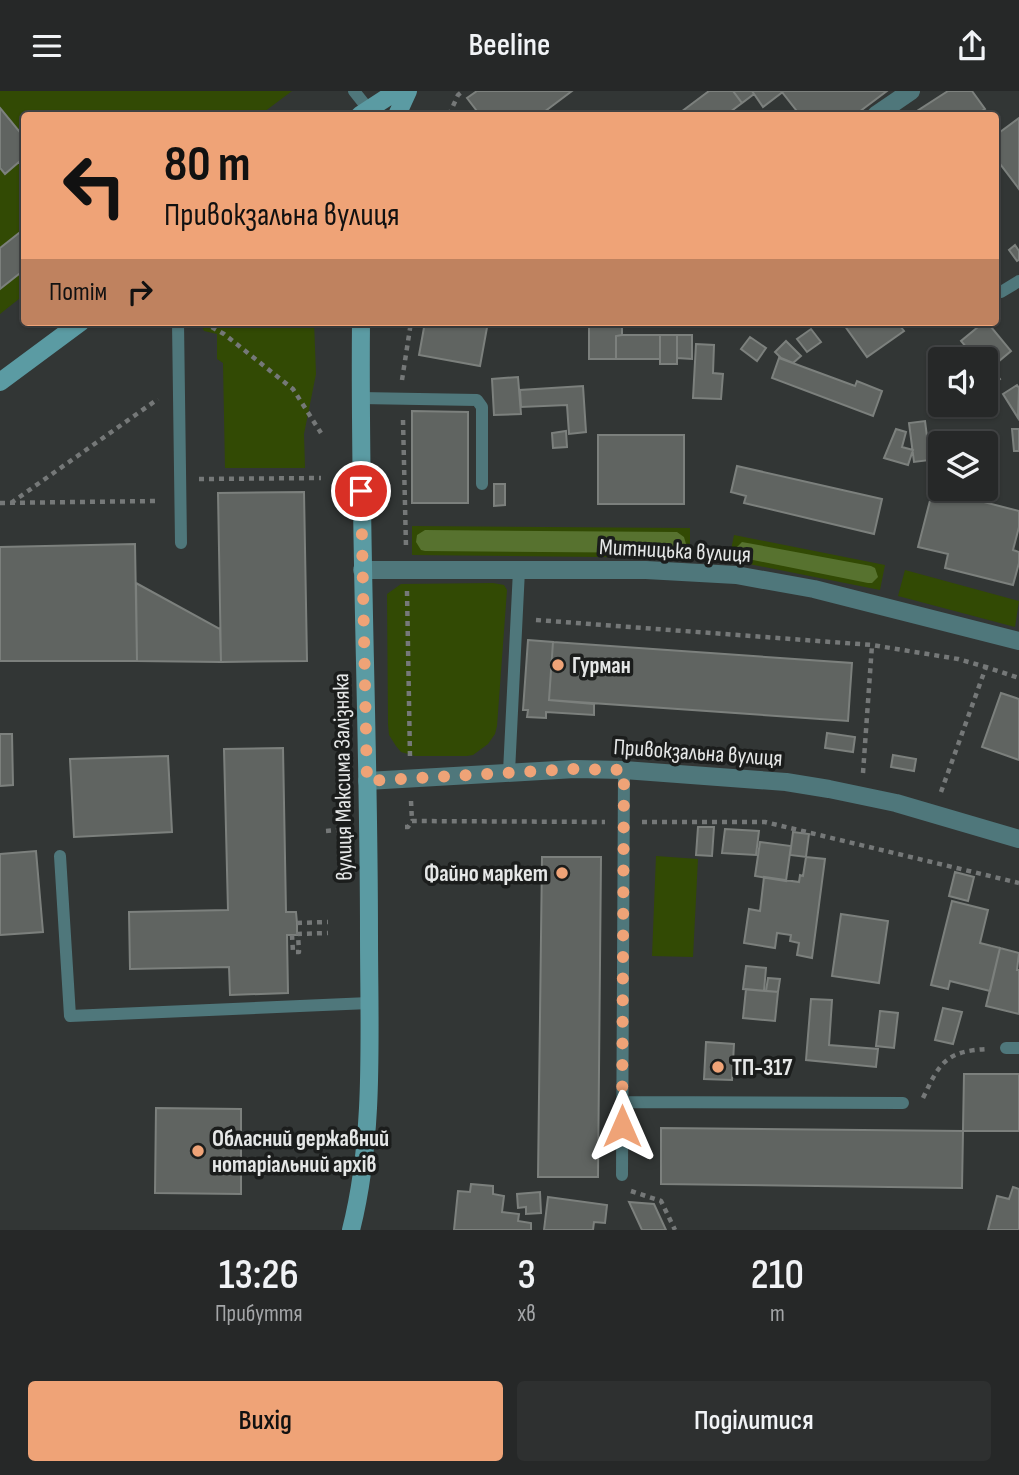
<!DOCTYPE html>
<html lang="uk">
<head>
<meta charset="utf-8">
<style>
  body { margin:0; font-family:"Sofia Sans Condensed",sans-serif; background:#2e3030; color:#f1f3f6; height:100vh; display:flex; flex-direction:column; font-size:26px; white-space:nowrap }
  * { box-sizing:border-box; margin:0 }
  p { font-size:23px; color:#a4a6a8 }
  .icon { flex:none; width:38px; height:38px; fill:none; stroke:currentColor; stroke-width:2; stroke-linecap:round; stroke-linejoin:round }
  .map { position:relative; height:1139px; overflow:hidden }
  .sheet { display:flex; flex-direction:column; background:#262828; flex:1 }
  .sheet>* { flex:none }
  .banner { position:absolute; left:21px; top:21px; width:978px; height:214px; border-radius:7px; box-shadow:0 2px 5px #0004,0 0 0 2px #424445; background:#efa377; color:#111; overflow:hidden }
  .controls { position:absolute; left:928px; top:256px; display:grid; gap:14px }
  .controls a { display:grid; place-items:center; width:70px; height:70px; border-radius:7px; background:#262828; box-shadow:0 2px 5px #0004,0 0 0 2px #424445; font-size:35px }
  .pin { position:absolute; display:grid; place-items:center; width:60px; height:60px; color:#fff; margin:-30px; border:4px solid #fff; border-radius:50%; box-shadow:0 2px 7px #0007 }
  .me { position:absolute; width:77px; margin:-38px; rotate:0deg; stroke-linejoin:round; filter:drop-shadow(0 0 5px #0008) }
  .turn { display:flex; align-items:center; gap:24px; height:147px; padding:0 28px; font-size:32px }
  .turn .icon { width:91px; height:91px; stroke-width:2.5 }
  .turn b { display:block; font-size:49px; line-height:60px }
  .then { display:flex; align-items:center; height:66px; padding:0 28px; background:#0003; gap:14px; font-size:26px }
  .eta { display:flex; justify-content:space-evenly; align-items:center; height:119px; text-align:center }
  .eta b { font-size:42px; font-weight:600; line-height:49px }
  .cta { display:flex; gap:14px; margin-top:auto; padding:14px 28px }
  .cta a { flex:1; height:80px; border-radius:7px; background:#efa377; color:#111; font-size:28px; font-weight:600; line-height:80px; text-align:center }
  .cta a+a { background:#2e3030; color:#f1f3f6 }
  header { display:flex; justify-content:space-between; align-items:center; height:91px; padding:0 28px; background:#262828; font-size:32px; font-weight:600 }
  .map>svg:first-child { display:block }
  .green { fill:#324a04 }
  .forest { fill:#57722f }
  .building { fill:#606461; stroke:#7c807d; stroke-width:2 }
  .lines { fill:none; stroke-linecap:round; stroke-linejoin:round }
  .path { stroke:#757878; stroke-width:4.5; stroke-dasharray:5 5; stroke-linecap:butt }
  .lane { stroke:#4f777b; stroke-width:12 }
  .street { stroke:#4f777b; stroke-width:18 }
  .secondary { stroke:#5b9ba3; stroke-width:18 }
  .route { stroke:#efa377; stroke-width:12; stroke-dasharray:0 21.6 }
  .poi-dot { fill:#efa377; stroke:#1b1d1c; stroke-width:2.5 }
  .labels { text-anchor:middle; stroke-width:7; stroke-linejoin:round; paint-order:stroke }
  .street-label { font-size:23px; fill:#e5e7e7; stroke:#1b1d1c }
  .poi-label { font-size:23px; font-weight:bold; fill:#e5e7e7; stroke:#1b1d1c; text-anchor:start }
</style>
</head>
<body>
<header><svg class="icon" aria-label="menu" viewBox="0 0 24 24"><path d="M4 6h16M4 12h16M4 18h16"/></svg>Beeline<svg class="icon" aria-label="share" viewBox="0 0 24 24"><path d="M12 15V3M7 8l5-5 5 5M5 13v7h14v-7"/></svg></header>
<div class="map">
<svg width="1019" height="1139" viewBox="0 0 1019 1139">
  <rect width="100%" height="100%" fill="#323635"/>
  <path class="green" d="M0,0H292L260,24H24V204L0,223Z
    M200,231H314L316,283L304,343L305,377H225L223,272L217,268V243L204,240Z
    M412,435L690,437V467L412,464Z
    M734,444L885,474L880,499L729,469Z
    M905,479L1019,510L1015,536L898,505Z
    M493,492L504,494L507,499L497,635L495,643L488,653L473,664L467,665H415L401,661L396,655L389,644L388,633L387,503L401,493Z
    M656,765L698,768L693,866L652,865Z"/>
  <path class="forest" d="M425,439L677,441L684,446L686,453L681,461L677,462L425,460L421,459L416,451L417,444Z
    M742,451L871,475L875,477L878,486L872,492H868L743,467L737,461L736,457Z"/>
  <path class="building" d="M477,0H572L540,24H480L467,7Z
    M709,0H733L742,12L726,24H677Z
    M733,0H752L754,3L742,12Z
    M752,0H784L763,16Z
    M784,0H887L855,24H800L782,1Z
    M948,0H972L985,18L975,24H916L914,22Z
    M0,17L24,46V78L19,71L5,83L0,77Z
    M1019,27V98L1000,73L996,76V44Z
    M24,138V179L0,198V157Z
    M1015,154L1019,160V169L1017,170L1009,159Z
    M425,231H488L480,275L419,264Z
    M590,231H618V233L591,236Z
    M842,231H897L904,240L867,266Z
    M984,231H987L1011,260L986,281L985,268H976L961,250Z
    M589,236H622V244L616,245V268H589Z
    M811,238L821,251L807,261L797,248Z
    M622,244H660V268H616V245Z
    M660,244H677V273H660Z
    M677,244H692V268L677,267Z
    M750,246L766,257L757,270L741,258Z
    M786,250L801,265L793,272L781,267L775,261Z
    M696,253L714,254L713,282L723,283L721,308L693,307Z
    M779,267L855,295L857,290L882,300L873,325L772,287Z
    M991,277L1000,288L985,300V282Z
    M518,286L521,323L494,324L492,288Z
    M1017,294L1019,297L1018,327L1003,303Z
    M583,295L586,341L569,343L567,314L521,316L520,299Z
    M412,320L468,321V412H412Z
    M925,330L930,369L914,371L909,332Z
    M896,338L906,341L902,356L913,359L908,374L884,367Z
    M1012,338H1019V360H1014Z
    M566,340L567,356L553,357L552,342Z
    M598,344H684V413H598Z
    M737,375L882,408L874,443L744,412L746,405L731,401Z
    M494,393H505V414L494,415Z
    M933,398L1019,420V436L1013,459L1019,461V472L1013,494L945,477L948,463L918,456Z
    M304,401L307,570L221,571L218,402Z
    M135,453L137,570H0V456Z
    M136,492L220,538L221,571L137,570Z
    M528,549L553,551L549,609L594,613V624L546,621V627L527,626L528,619H523Z
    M553,551L852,572L848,630L549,609Z
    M1001,602L1019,608V669L982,656Z
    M827,642L855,646L853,661L825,657Z
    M0,643H12L13,694L0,695Z
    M283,657L286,821H296L297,832V844H287L288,902L230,904L229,876L130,878L129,821L228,819L224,658Z
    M893,664L916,668L914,680L891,676Z
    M168,665L172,741L74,746L70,668Z
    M698,736H714L712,765L696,764Z
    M725,738L759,740L756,764L722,762Z
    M793,741L809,743L806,766L790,764Z
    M760,751L791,755L786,790L755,785Z
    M36,760L43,841L0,844V763Z
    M542,766H601L598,1086H538Z
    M806,766L825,768L812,867L797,864L799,852L790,850L791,844L777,842L775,857L744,852L749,818L760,820L764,786L799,791L800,784L803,785Z
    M955,781L974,786L968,810L949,805Z
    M952,810L988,819L980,852L1000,857L990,900L950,890L948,898L931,894Z
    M841,823L888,830L879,892L832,885Z
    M1000,857L1019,862L1017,879H1019V923L986,915Z
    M746,875L766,877L764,900L743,898Z
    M768,887L780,888L778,901L766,900Z
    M746,898L778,901L775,930L743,927Z
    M811,908L832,909L829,954L878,958L876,976L806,969Z
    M943,917L962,921L953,953L935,949Z
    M880,920L898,922L894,957L876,955Z
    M706,951L734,953L732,989L704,988Z
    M964,983H1019V1040H963Z
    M156,1017L241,1018V1103L155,1102Z
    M661,1037L963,1040L962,1097L661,1093Z
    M471,1093L493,1095V1103L504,1105L502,1121L519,1123L518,1130L531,1132V1139H454L458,1100L470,1101Z
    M1013,1096L1019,1098V1139H988L997,1105L1009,1108Z
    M540,1101L541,1122L526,1123V1116L518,1117L517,1103Z
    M548,1106L607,1114L605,1132L594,1131L593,1139H544Z
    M629,1111L654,1113L666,1139H642Z"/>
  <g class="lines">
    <path class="path" d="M449,24L458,4L463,0
      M203,231L224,243L293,298L321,342
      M402,289L411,231
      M403,329L406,456
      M199,388L321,387
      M0,412L159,410
      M11,412L158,308
      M407,500L410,666
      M536,529L872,554L958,568L986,576
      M863,682L872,554
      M941,701L986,576L1019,587
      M411,710L412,730
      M642,731H765L1019,792
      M405,736H408L412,730L605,731
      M326,740L339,739
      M297,832L328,831
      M292,844L293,861H299L298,843L328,842
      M923,1007C940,971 946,960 988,958
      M631,1100L661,1110L675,1139"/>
    <path class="lane" d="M354,0L369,19
      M1001,201L1019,190
      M178,231L181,452
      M360,307L477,309L482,316V393
      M509,681L519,479
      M60,765L70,925L369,912
      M1006,957H1019
      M622,1011L903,1012
      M622,1084L624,679"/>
    <path class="street" d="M876,24L911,0
      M362,479H646L736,484L814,498L1019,550
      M367,690L575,678L624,679L786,691L829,698L896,712L1019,748"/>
    <path class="secondary" d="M360,24L397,0
      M397,24L408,0
      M0,291L81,231
      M351,1139C375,1045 369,941 369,844C369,640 359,436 361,231"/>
  </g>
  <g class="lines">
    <path class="route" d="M361,400L367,690L575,678L624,679L622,1035"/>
  </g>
  <g class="poi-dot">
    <circle cx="558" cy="574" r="7"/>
    <circle cx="562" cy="782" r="7"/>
    <circle cx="718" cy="976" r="7"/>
    <circle cx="198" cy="1060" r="7"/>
  </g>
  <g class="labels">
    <g class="street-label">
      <text transform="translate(675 459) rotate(3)" y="8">Митницька вулиця</text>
      <text transform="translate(698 661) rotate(4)" y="8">Привокзальна вулиця</text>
      <text transform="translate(342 686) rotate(-91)" y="8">вулиця Максима Залізняка</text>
    </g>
    <g class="poi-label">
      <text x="572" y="582">Гурман</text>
      <text x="548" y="790" text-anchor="end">Файно маркет</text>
      <text x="732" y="984">ТП-317</text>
      <text x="212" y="1055">Обласний державний<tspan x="212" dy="26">нотаріальний архів</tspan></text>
    </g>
  </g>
</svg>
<div class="controls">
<a><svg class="icon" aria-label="sound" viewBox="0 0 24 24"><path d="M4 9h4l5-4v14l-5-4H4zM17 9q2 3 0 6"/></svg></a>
<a><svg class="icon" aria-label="layers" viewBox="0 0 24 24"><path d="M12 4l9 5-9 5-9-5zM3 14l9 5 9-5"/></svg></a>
</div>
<div class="pin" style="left:361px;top:400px;background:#d93025"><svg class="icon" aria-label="arrive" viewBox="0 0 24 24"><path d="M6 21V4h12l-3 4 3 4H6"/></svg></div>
<svg class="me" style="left:622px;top:1035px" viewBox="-20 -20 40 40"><path d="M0-17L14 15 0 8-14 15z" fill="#efa377" stroke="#fff" stroke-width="4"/></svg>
<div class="banner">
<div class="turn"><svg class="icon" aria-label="left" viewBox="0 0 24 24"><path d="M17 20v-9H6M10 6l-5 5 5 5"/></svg><div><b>80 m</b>Привокзальна вулиця</div></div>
<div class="then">Потім<svg class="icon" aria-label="right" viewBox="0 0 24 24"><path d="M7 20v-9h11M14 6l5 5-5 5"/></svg></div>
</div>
</div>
<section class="sheet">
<div class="eta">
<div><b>13:26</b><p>Прибуття</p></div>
<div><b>3</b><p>хв</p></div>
<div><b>210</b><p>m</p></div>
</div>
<div class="cta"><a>Вихід</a><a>Поділитися</a></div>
</section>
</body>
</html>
